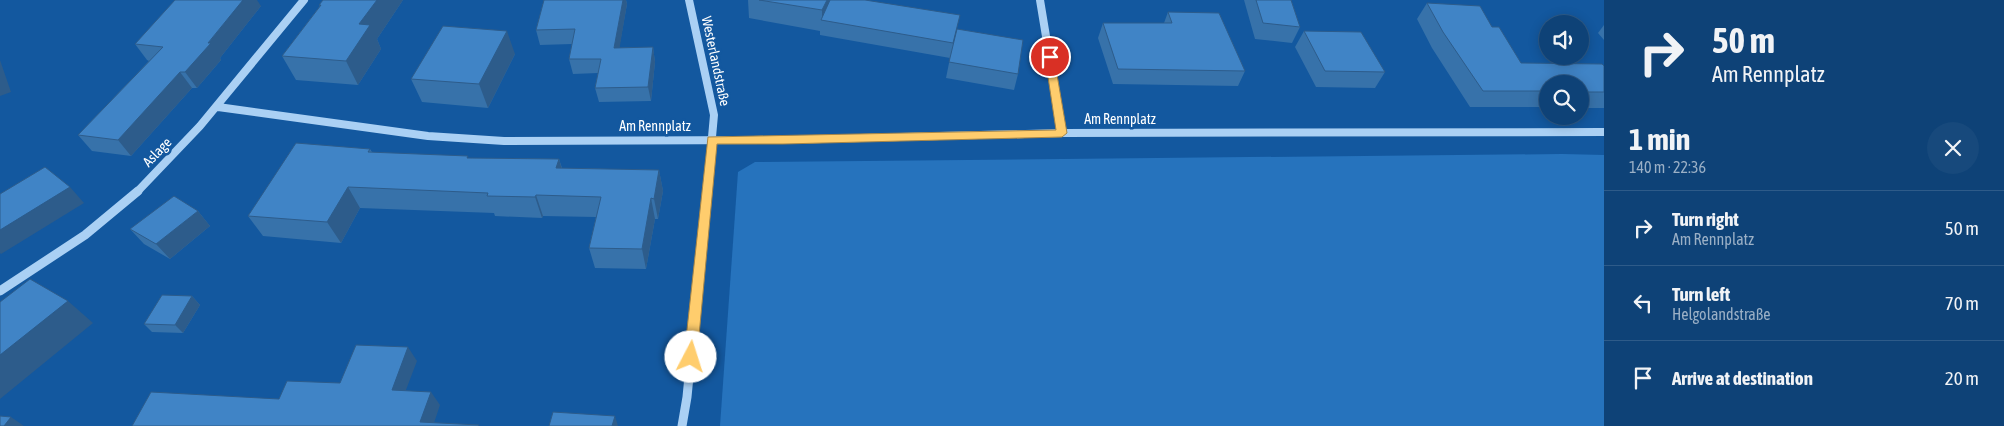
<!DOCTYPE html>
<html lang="en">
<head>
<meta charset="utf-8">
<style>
  body { margin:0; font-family:"Asap Condensed",sans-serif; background:#17497c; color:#f1f3f6; height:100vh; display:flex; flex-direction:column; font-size:19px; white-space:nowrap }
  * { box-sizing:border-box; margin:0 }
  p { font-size:16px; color:#9bb0c6 }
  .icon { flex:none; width:28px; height:28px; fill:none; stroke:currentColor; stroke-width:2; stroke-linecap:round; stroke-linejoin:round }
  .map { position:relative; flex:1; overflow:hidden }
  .panel { display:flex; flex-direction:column; background:#0e4277; width:400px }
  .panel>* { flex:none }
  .hud { background:#0e4277; color:#f1f3f6; overflow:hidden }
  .buttons { position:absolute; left:1539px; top:15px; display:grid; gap:10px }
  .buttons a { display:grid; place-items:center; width:50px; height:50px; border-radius:50%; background:#0e4277; box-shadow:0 2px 12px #0003,0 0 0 1px #2e5b89; font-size:25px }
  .pin { position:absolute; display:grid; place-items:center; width:42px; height:42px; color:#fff; margin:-21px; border:2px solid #fff; border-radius:50%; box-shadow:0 1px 5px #0007 }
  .me { position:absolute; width:55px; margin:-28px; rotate:5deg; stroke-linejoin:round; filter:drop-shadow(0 0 4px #0008) }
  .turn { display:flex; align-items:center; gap:18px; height:105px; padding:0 25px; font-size:22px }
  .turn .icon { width:65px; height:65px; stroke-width:2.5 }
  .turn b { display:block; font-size:35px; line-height:42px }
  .round { display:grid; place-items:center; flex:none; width:52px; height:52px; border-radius:26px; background:#17497c }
  .head { display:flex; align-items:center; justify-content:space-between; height:85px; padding:0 25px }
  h1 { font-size:30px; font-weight:700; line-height:38px }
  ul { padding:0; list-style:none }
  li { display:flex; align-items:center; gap:15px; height:75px; padding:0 25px; border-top:1px solid #2e5b89 }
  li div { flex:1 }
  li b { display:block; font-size:19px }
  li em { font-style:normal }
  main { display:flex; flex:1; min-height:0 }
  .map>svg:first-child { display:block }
  .green { fill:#2673bd }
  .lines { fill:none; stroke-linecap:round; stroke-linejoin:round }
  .minor-far1 { stroke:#aad0f4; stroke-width:8 }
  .minor { stroke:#aad0f4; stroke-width:9 }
  .wall { fill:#3772aa }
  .shaded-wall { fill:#2d5c8b }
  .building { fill:#4084c6; stroke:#2d5c8b }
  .route { fill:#ffcd6d; stroke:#a68547 }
  .labels { text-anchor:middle; stroke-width:5; stroke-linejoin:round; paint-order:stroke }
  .street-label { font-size:14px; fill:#fff; stroke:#13589f }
</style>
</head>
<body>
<main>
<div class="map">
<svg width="1604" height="426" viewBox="0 0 1604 426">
  <rect width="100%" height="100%" fill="#13589f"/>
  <path class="green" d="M1562,154L1604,155V426H720L738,172L755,162Z"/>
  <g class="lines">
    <path class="minor-far1" d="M689,0L714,115L707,192
      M1040,0L1062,133
      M218,107L428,136L504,141L783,140L1062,133L1604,132
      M137,192L200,126L304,0"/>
    <path class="minor" d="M0,291L85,235L138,191
      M682,426L687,397L707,191"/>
  </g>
  <path class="wall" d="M403,0L377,39L381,49L358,85L296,80L282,56L320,6L319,5Z
    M544,0H626L627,4L619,48L653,47L655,62L651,101L599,102L595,88L598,73L573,74L569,59L572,44L540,45L536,30Z
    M748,0H865L958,30L1018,74L1014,90L946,78L950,58L820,35V31L749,18Z
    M1244,0H1291L1300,27L1292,43L1255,39Z
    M1427,3L1492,27L1521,63L1604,66V108H1580V84H1548V107H1470L1432,48L1417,19Z
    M261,6L220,58L221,60L197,88H192L131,156L92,151L78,135L149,61L147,60L135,44Z
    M1168,12L1245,71L1238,86L1113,84L1098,38L1103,23H1164Z
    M1604,25V40L1598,33Z
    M1304,31L1385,72L1375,88L1316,87L1295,47Z
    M515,54L488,108L422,102L411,79Z
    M370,149L372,152L468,158L559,159L562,168L659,170L663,191L658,219H655L646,269L595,268L589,248L596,217L543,216L542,218L495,216L494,213L360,208L341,243L263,236L248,216Z
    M198,211L210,226L170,259L144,244L130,229Z
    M192,296L200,305L183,333L152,332L144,324Z"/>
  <path class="shaded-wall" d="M243,0H257L261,6L220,58L221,60L197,88L185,72Z
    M377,0H403L377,39L381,49L358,85L346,61L359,24Z
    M623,0H626L627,4L617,63L614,48Z
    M827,0H835L822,21V10Z
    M507,31L515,54L488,108L479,84Z
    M653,47L655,62L651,101L648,87Z
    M0,60L11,92L0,96Z
    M180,72L192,88L131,156L118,140Z
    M559,159L565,180L556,168Z
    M659,170L663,191L658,219L654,199Z
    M70,187L84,203L1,254L0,253V230Z
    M348,187L360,208L341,243L327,222Z
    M536,195L543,216L542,218L535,197Z
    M651,198L655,219L646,269L642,249Z
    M198,211L210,226L170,259L156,244Z
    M192,296L200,305L183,333L175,325Z
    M68,301L93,323L0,399V355Z
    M408,347L417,361L401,403L392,390Z
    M431,392L440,405L433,426L420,422Z
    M615,416L618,426H612Z
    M11,417L24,426H4Z"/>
  <path class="building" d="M175,0H243L208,43H211L185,72H180L118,140L78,135L163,47L135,44Z
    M323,0H377L359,24L370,25L346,61L282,56L321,5H319Z
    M544,0H623L614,48L653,47L648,87L595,88L601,59H569L575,29L536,30Z
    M759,0H827L822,10Z
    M830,0H865L960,15L953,43L821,20Z
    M1256,0H1291L1300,27L1263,23Z
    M1427,3L1480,6L1492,27H1499L1521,63L1602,64L1604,66V92H1580V84H1548V91H1483L1443,32Z
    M1168,12L1219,13L1245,71L1118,69L1103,23H1172Z
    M443,26L507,31L479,84L411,79Z
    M957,29L1023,40L1018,74L949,62Z
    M1304,31L1361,32L1385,72L1325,71Z
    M296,143L370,149L368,152L468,156L467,158L559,159L556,168L659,170L654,199L651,198L642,249L589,248L601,197L536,195L535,197L487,196L488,193L348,187L327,222L248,216Z
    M45,167L70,187L0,230V194Z
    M174,196L198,211L156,244L130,229Z
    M30,279L68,301L0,355V302Z
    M162,295L192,296L175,325L144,324Z
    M356,345L408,347L392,390L431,392L420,422L479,425L478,426H132L151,392L279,399L287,381L340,383Z
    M553,412L615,416L612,426H549Z
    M0,416L11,417L4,426H0Z"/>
  <path class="route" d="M1050,54L1054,57L1067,133L1062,137L783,144H717L697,357L695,361L691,363L686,361L684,357L708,137L1056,130L1045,57Z"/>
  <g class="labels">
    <g class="street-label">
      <text transform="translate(716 61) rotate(78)" y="5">Westerlandstraße</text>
      <text x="1120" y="124">Am Rennplatz</text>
      <text x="655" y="131">Am Rennplatz</text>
      <text transform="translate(157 152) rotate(-46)" y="5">Aslage</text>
    </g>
  </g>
</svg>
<div class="buttons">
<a><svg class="icon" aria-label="sound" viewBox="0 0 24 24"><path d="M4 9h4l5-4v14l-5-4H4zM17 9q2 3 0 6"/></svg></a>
<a><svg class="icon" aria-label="search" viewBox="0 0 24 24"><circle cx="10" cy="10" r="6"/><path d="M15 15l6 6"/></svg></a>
</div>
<div class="pin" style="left:1050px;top:57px;background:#d93025"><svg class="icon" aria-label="arrive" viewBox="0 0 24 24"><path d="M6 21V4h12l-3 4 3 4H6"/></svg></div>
<svg class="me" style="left:691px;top:357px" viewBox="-20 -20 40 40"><circle r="19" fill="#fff"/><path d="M0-13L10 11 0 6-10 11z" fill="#ffcd6d"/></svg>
</div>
<section class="panel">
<div class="hud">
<div class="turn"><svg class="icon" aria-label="right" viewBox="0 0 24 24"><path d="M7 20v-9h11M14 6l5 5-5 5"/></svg><div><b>50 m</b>Am Rennplatz</div></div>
</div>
<div class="head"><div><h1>1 min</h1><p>140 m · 22:36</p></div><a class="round"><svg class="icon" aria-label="close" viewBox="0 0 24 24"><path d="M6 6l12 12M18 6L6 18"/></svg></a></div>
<ul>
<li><svg class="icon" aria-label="right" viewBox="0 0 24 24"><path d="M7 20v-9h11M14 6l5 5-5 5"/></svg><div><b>Turn right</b><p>Am Rennplatz</p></div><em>50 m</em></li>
<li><svg class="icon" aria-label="left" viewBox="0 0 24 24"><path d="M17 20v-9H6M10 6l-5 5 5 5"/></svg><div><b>Turn left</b><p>Helgolandstraße</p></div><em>70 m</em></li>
<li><svg class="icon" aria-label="arrive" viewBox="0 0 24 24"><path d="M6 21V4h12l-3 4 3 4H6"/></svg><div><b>Arrive at destination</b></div><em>20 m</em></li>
</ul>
</section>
</main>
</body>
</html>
